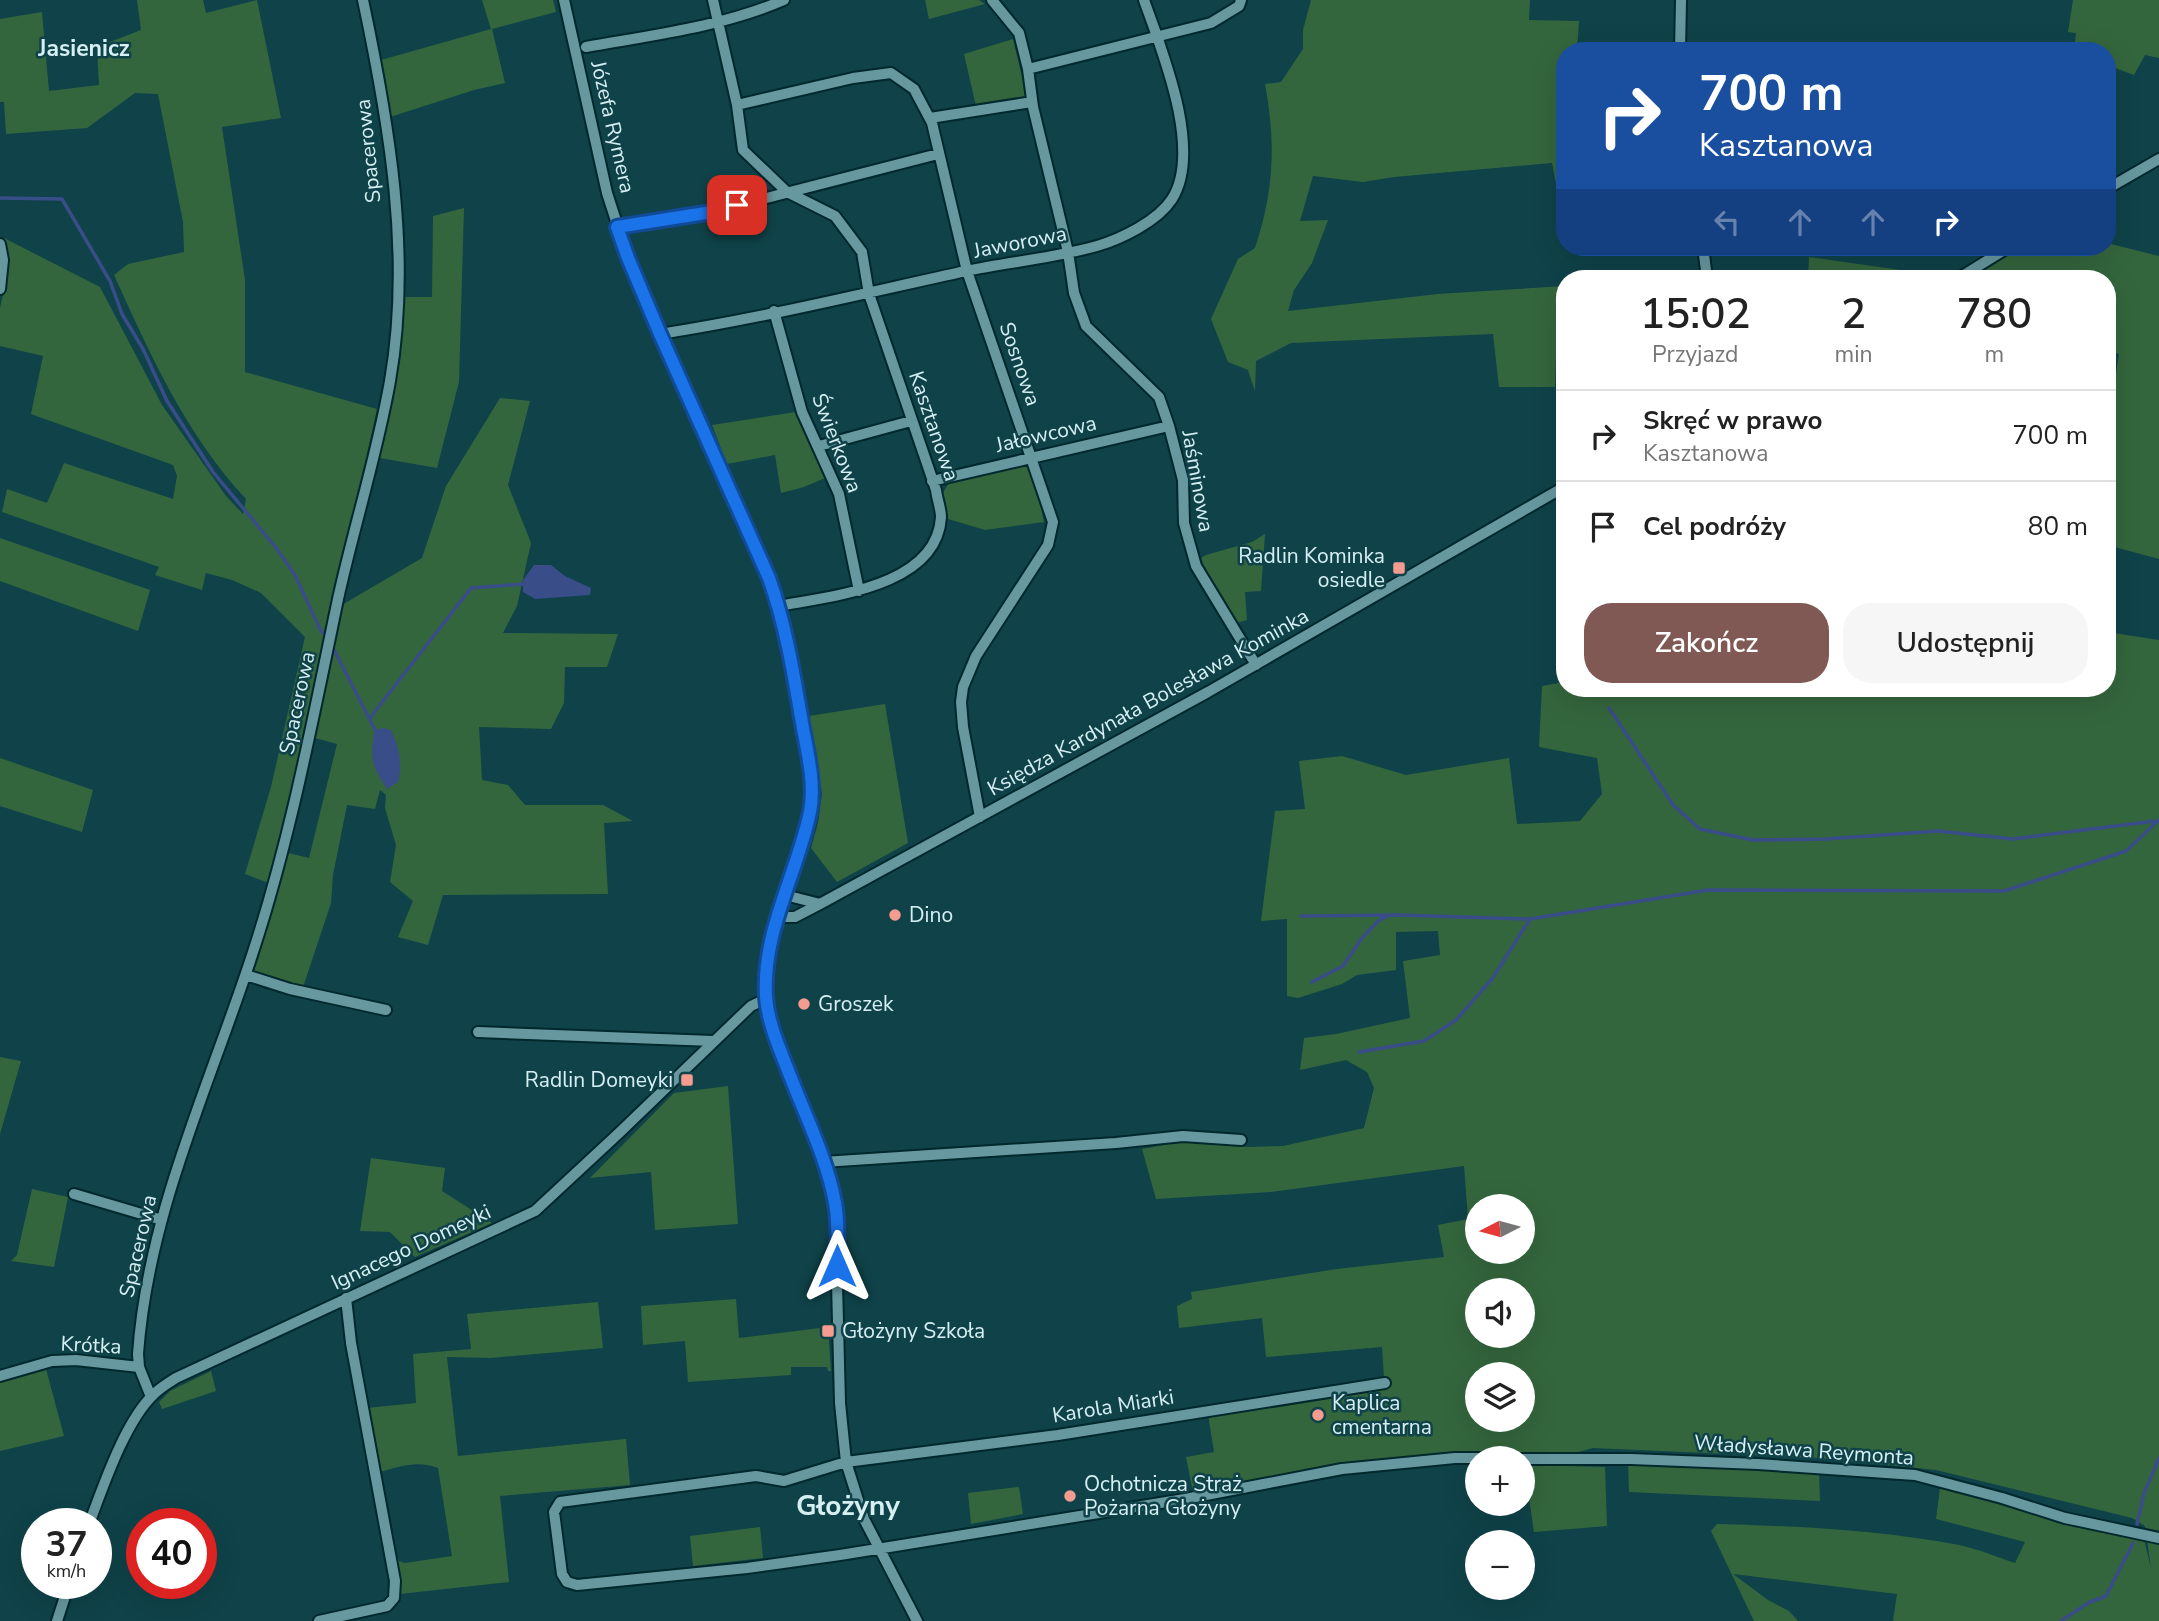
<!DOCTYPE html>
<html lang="pl">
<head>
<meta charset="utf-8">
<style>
  body { margin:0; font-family:"Nunito Sans",sans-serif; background:#f6f6f6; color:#222; height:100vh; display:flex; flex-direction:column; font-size:26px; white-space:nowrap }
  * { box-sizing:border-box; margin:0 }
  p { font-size:23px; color:#767676 }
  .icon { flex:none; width:38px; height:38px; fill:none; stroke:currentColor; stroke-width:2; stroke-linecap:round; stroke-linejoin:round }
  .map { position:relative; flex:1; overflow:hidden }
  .details { position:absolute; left:1556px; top:270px; width:560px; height:427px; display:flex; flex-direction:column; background:#fff; border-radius:28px; box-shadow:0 7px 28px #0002 }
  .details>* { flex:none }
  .guide { position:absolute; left:1556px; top:42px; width:560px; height:214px; border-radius:28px; box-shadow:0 7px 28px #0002; background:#1a4fa0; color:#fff; overflow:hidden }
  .needle { width:46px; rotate:264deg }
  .tools { position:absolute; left:1465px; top:1194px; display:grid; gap:14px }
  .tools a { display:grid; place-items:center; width:70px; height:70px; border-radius:50%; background:#fff; box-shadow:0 7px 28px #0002; font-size:35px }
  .speed { position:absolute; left:21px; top:1508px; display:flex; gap:14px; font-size:35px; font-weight:700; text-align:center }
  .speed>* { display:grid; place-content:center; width:91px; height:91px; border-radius:50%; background:#fff; box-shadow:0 7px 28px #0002; line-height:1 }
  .speed small { font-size:18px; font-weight:400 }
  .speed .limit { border:10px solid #d22; background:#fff; color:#111 }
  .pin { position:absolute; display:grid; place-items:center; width:60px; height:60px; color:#fff; margin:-30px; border-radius:14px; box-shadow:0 4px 10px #0006 }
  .me { position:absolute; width:77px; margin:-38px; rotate:0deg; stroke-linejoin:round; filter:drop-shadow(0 0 5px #0008) }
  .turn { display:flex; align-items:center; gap:24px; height:147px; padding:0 28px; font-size:32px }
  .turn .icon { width:91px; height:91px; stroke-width:2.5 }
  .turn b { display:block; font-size:49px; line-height:60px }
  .lanes { display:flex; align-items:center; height:66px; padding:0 28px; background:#0003; justify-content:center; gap:35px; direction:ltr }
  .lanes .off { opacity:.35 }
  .eta { display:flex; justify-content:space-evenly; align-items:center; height:119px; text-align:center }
  .eta b { font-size:42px; font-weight:600; line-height:49px }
  .action { display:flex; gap:14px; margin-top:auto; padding:14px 28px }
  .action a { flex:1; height:80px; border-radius:28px; background:#815954; color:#fff; font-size:28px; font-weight:600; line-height:80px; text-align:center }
  .action a+a { background:#f6f6f6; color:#222 }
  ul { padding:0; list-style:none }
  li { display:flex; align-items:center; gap:21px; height:91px; padding:0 28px; border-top:2px solid #e0e0e0 }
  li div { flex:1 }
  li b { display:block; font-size:26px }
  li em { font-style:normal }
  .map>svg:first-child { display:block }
  .green { fill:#34663d; fill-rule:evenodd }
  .water { fill:#394d88 }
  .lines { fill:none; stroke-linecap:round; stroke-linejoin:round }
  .stream { stroke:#394d88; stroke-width:3.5 }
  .minor-casing { stroke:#01282d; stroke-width:14 }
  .minor { stroke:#67989f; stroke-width:10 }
  .route-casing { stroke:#114b97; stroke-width:18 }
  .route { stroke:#1a73e8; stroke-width:12 }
  .poi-dot { fill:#f59c91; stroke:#0f4349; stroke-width:2.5 }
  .labels { text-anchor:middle; stroke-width:5; stroke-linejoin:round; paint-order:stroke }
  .street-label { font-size:21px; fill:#d6eff3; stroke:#0f4349 }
  .poi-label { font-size:21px; fill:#d6eff3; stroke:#0f4349; text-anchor:start }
  .neighbourhood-label { font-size:23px; font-weight:bold; fill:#d6eff3; stroke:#0f4349 }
  .district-label { font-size:28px; font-weight:bold; fill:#d6eff3; stroke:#0f4349 }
</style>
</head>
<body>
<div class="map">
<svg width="2159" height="1621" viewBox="0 0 2159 1621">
  <rect width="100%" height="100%" fill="#0f4349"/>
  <path class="green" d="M137,0H203L206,13L257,0L281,118L222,127L245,280V372L377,409L300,763L269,883L245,874L271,787L305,637L261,593L232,580L206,573L202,590L155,575L159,567L2,512L7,489L47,503L64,463L173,499L177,476L173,465L31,414L43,356L0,346V308L9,268L4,238L100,287L162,405L226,496L243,514L246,499C186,435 150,354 114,275L128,264L184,252L183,222L158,94L135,93L87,128L6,134L4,102H0V19L42,12L49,91L99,85L97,47L141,30Z
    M482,0H553L556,12L492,29L505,83L474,90L390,117L381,60L491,29Z
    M925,0H979L985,4L929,19Z
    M1311,0H1530L1529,20L1579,21L1577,51H1564V206L1560,205L1552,163L1394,177L1363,182L1313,176L1300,221L1328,220L1312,263L1294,290L1288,311L1438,294L1564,286V356L1556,357L1555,387H1499L1493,334L1291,343L1256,361L1255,391L1248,370L1228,362L1211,319L1238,259L1255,248C1274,192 1276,143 1265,84L1281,82L1303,49V30Z
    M2073,0H2159V58L2145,55L2134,75L2107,65V51H2074L2076,33L2068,32Z
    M1013,39L1027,98L976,106L964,54Z
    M464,208L459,382L437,468L380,458L395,386L400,297H432L433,216Z
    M2107,243L2159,256V559L2107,545V393L2116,374L2119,354L2107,351V278H1994L1976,268L2009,247H2107Z
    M1809,257L1943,276L1940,278H1808Z
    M500,398L530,401L508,485L531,543L517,606L503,633L618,634L607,667H565L564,703L551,729L479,727L482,780L508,785L525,805H603L633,821L604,823L608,894L443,895L428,945L398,937L413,901L390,882L396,845L385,808L386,795L380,790L375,809L347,805L333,875L331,903L303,987L254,972L288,853L309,858L337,744L315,738L340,606L422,558L446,486Z
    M796,412L825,478L804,487L781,493L775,455L727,464L712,425Z
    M1020,465L1027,467L1035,481L1044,522L985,530L945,518L941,496L949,483Z
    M1265,534L1261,591L1245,592L1247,620L1237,623L1206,572L1201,558L1206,555L1252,542Z
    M0,538L150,590L138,631L0,581Z
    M2107,632L2159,640V1621H1893L1897,1594L1733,1574L1768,1600L1789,1611L1798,1621H1754L1711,1531L1717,1524C1797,1526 1880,1530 1959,1545C1978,1549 1997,1557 2015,1563L2025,1542L1936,1519L1940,1488L2010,1504L2031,1513L2071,1524L2143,1535L2151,1568L2145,1526L2132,1518L1936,1470L1819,1458L1593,1448L1575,1453L1475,1452L1344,1464L1193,1492L1186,1457L1214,1452L1208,1414L1384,1378L1382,1347L1266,1357L1262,1318L1179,1328L1177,1306L1192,1299L1191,1292L1337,1269L1444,1257L1438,1225L1468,1219L1464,1166L1271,1192L1156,1199L1142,1149L1190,1140L1246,1147L1283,1146L1364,1128L1374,1088L1367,1072L1346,1060L1300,1070L1304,1038L1336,1034L1410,1018L1403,961L1440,955L1438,931L1396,932V970L1357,975L1342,984L1298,998L1287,996V919L1261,921L1275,811L1305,809L1299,761L1342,756L1406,775L1509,758L1517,824L1580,821L1602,794L1597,758L1539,747L1542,686L1564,682V688H2107ZM1477,1206H1522V1251H1477ZM1477,1290H1522V1335H1477ZM1477,1374H1522V1419H1477Z
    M885,704L908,843L837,882L811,848L818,823L822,794L809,716Z
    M0,758L93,790L82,832L0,806Z
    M0,1057L21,1061L0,1134Z
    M728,1086L738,1224L655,1230L651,1172L590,1178L674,1093Z
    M371,1158L445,1168L442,1191L492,1223L415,1257L390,1232L360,1231Z
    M32,1189L68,1197L54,1267L11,1261L17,1255Z
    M736,1299L739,1338L828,1327L831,1371H828L827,1367H791V1375L688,1382L685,1341L643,1345L641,1306Z
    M598,1302L603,1348L491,1358L447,1357L458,1456L626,1439L630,1485L500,1496L509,1582L400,1594L395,1551L399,1561L405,1563L452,1556L438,1468C419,1460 399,1466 380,1472L367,1408L416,1403L413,1354L471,1349L467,1314Z
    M46,1369L64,1436L0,1451V1381Z
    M211,1371L216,1391L162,1409L159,1402L170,1391Z
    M1628,1463L1819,1471L1820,1501L1629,1492Z
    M1523,1465L1605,1467L1607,1526L1534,1532L1529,1498L1523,1489Z
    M1019,1487L1023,1514L971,1524L968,1493Z
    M760,1527L763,1558L693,1566L690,1536Z"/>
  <path class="water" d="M534,565H551L565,576L591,588L590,595L535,599L523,592V580Z
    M383,728L391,730C399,748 403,762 398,782L387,789C372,766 369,757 375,730Z"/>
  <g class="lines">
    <path class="stream" d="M0,198L62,199L110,281L122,314L143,349L167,401L213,472L277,549L295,575L320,629L327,638
      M331,644L375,730
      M1609,708L1673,805L1700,829L1753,840L1826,839L1938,831L2013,839L2155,821
      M369,719L471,588L523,584
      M1301,916L1398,915L1530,919L1708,890L2004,891L2126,851L2159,820
      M1312,982L1343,966L1361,939L1378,921L1388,916
      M1359,1052L1424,1041L1456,1020L1492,979L1530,919
      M2137,1524L2144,1493L2159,1458
      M2061,1621L2088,1603L2106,1596L2133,1543"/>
    <g class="minor-casing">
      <path id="minor" d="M564,0L607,193L628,258L769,578L779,606L795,680L812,788L811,808L802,845L781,907L769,950L766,999L777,1041L823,1162L835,1203L840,1403L846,1462L864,1519L917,1621
        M713,0L737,105L743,150L787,192L835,216L862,252L869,294L936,490C937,499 941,509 941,517C937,587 831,596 779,606
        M992,0L1019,33L1028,69L1033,107L1068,252L1074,293L1086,326L1159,397L1169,426L1183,480L1184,523L1196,566L1256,665
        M586,47C653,35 721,27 784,0
        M1680,51L1681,0
        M1028,69L1211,23L1239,6L1241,0
        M737,105L853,78L891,73L914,89L932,123L967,271L1053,522L1048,545L976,656L963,687L961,702L963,727L980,817
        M930,118L1032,102
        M2107,189L2159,159
        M617,227L712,212L938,154
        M0,244L3,260L0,289
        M1703,247L1707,278
        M1959,278L2009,247
        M774,311L802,412L839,494L859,591
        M660,334C763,318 865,293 966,271C1009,262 1054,258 1097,246C1121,239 1158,221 1172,199C1203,150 1162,51 1144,0
        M819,446L911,421
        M932,481L1169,426
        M785,895L820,904
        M778,917H795L820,904L1208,692L1564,487
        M246,975L290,989L386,1010
        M478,1032L713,1041
        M823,1162L1116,1143L1183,1136L1241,1140
        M74,1194L162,1220
        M0,1376L52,1361L76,1360L139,1367
        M1385,1383L1058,1435L846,1462L784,1481L756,1476L560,1502L554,1512L562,1574L567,1582L577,1585L747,1568L840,1555L1185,1499L1342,1469L1455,1458H1491
        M151,1397L139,1367L138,1354C148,1213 210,1085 253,952C291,836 313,718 338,599C354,526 377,455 390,381C412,256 389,123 363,0
        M1522,1459H1631L1758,1464L1915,1475L2002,1498L2065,1518L2159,1538
        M89,1524C103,1487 125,1421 154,1394C160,1388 168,1383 176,1378L535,1211L619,1133L751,1006L766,999
        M57,1621L69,1584
        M319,1621L387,1606L394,1598L395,1581L351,1343L346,1298"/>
    </g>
    <use href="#minor" class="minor"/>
  </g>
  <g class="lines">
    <g class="route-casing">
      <path id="route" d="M737,205L712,212L617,227L628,258L660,334L769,578C785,623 793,670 801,717C806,748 816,781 810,812C797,874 762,932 766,997C768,1024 781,1052 791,1078C806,1117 828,1162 835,1203C839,1223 837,1245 837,1266"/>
    </g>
    <use href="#route" class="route"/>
  </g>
  <g class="poi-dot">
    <rect x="1392" y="561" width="14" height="14" rx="3.5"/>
    <circle cx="895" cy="915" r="7"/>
    <circle cx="804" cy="1004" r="7"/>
    <rect x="680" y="1073" width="14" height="14" rx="3.5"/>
    <rect x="821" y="1324" width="14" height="14" rx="3.5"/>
    <circle cx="1318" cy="1415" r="7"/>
    <circle cx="1070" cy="1496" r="7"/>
  </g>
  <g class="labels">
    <g class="street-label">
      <text transform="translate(613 127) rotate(77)" y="7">Józefa Rymera</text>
      <text transform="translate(368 151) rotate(-96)" y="7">Spacerowa</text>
      <text transform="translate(1020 242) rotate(-11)" y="7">Jaworowa</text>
      <text transform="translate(1020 364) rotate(71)" y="7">Sosnowa</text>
      <text transform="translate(934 426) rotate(71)" y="7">Kasztanowa</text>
      <text transform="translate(1046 434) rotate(-13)" y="7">Jałowcowa</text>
      <text transform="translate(837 443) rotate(69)" y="7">Świerkowa</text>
      <text transform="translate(1198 481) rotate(80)" y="7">Jaśminowa</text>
      <text transform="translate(1148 702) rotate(-29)" y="7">Księdza Kardynała Bolesława Kominka</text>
      <text transform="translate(297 703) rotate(-78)" y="7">Spacerowa</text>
      <text transform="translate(138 1246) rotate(-77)" y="7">Spacerowa</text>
      <text transform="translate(411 1247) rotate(-25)" y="7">Ignacego Domeyki</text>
      <text transform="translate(91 1345) rotate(3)" y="7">Krótka</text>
      <text transform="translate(1113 1406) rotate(-9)" y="7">Karola Miarki</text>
      <text transform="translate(1804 1450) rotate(4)" y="7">Władysława Reymonta</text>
    </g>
    <g class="poi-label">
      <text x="1385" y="563" text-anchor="end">Radlin Kominka<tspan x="1385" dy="24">osiedle</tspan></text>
      <text x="909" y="922">Dino</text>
      <text x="818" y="1011">Groszek</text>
      <text x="673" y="1087" text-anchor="end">Radlin Domeyki</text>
      <text x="842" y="1338">Głożyny Szkoła</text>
      <text x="1332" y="1410">Kaplica<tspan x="1332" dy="24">cmentarna</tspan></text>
      <text x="1084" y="1491">Ochotnicza Straż<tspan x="1084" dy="24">Pożarna Głożyny</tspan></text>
    </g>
    <g class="neighbourhood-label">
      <text x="84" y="56">Jasienicz</text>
    </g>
    <g class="district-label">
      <text x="848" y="1515">Głożyny</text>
    </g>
  </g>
</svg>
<div class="tools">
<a><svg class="needle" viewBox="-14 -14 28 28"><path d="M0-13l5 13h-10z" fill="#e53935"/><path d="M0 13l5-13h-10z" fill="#767676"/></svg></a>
<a><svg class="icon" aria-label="sound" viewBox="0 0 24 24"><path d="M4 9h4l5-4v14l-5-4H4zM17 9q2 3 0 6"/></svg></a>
<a><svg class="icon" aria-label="layers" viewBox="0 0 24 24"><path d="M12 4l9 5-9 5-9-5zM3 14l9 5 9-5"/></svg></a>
<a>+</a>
<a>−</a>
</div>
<div class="speed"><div>37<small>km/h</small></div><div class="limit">40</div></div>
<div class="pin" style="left:737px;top:205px;background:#d93025"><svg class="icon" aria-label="arrive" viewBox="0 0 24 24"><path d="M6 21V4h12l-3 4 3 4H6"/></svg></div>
<svg class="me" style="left:837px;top:1266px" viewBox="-20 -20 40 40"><path d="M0-17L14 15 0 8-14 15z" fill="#1a73e8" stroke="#fff" stroke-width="4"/></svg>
<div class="guide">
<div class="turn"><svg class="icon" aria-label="right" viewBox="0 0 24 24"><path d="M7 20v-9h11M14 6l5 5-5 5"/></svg><div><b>700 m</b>Kasztanowa</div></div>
<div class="lanes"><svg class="icon off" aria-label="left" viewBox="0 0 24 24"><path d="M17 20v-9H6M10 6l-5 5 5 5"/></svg><svg class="icon off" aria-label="ahead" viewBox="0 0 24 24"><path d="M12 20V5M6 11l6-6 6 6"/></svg><svg class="icon off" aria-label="ahead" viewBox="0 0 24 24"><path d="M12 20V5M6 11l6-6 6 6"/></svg><svg class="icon" aria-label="right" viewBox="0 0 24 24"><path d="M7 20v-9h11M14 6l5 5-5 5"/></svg></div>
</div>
<section class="details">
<div class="eta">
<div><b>15:02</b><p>Przyjazd</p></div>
<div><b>2</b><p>min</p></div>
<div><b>780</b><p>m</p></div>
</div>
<ul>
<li><svg class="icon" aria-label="right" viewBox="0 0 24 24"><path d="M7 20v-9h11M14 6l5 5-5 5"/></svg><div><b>Skręć w prawo</b><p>Kasztanowa</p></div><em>700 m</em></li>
<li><svg class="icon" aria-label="arrive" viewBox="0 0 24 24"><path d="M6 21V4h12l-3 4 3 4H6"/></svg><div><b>Cel podróży</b></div><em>80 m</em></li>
</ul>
<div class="action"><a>Zakończ</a><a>Udostępnij</a></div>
</section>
</div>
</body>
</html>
